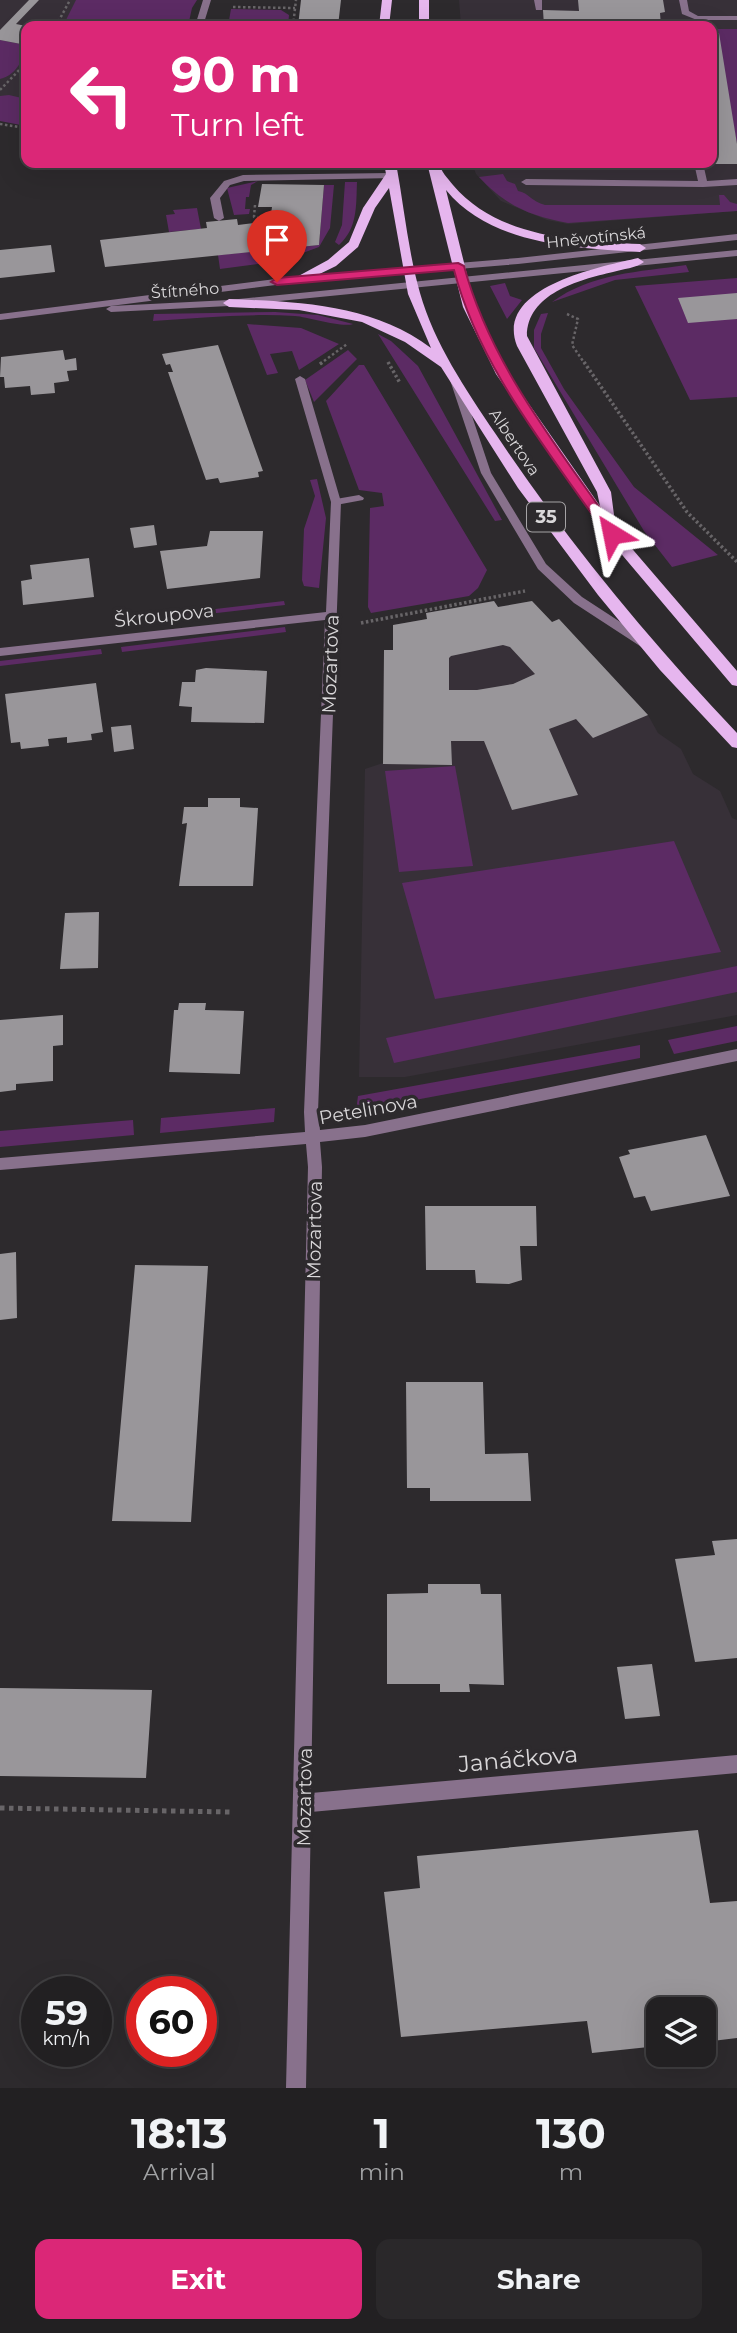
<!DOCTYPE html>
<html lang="en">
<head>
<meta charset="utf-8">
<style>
  body { margin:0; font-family:Montserrat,sans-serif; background:#2a282a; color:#f1f3f6; height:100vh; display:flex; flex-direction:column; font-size:26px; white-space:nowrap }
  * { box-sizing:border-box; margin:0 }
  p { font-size:23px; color:#a2a3a5 }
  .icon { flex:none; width:38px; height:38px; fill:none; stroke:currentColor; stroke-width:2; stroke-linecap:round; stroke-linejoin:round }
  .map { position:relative; height:2088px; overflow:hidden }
  .sheet { display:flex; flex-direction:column; background:#222022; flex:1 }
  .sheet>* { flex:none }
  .top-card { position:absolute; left:21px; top:21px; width:696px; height:147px; border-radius:14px; box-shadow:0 7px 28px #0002,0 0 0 2px #3f3e40; background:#db2777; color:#fff; overflow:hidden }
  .controls { position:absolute; left:646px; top:1997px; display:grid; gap:14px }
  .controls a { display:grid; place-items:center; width:70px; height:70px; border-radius:14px; background:#222022; box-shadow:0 7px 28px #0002,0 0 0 2px #3f3e40; font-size:35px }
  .speed { position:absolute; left:21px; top:1976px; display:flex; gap:14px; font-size:35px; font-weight:700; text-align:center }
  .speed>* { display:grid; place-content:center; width:91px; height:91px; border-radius:50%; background:#222022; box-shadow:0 7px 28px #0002,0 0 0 2px #3f3e40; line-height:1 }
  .speed small { font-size:18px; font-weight:400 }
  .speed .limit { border:10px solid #d22; background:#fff; color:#111 }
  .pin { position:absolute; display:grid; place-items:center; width:60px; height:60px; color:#fff; margin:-72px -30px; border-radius:50% 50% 50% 0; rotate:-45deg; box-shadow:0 0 7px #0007 }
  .pin .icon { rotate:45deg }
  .me { position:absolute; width:77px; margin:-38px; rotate:325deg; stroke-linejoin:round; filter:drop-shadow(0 0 5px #0008) }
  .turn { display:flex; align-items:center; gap:24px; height:147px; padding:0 35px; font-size:32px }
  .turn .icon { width:91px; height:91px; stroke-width:2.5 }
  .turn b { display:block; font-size:49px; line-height:60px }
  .eta { display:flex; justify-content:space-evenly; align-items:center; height:119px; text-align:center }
  .eta b { font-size:42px; font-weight:700; line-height:49px }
  .primary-button { display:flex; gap:14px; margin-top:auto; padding:14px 35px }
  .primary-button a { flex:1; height:80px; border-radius:14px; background:#db2777; color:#fff; font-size:28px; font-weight:700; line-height:80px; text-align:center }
  .primary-button a+a { background:#2a282a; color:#f1f3f6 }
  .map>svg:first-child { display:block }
  .built { fill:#373038 }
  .green { fill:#5c2b64 }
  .building { fill:#99969a; fill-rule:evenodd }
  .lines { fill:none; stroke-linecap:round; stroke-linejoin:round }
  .path-far2 { stroke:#686568; stroke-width:2.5; stroke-dasharray:2.5 2.5; stroke-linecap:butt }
  .path-far1 { stroke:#686568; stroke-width:3.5; stroke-dasharray:2.5 2.5; stroke-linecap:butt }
  .path { stroke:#686568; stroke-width:5; stroke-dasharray:4.5 4.5; stroke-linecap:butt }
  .service { fill:#88718c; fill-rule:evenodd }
  .minor { fill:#88718c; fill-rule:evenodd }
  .tertiary { fill:#88718c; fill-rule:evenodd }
  .primary { fill:#e6b6ee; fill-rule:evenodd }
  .route { fill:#db2777; stroke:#8e194d; stroke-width:2 }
  .labels { text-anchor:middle; stroke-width:7; stroke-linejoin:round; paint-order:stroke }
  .far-street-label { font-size:16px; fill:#d9d7d9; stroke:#2d2a2d }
  .shield { fill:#2d2a2d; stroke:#a5a3a5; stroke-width:2 }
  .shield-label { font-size:18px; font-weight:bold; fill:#d9d7d9 }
  .street-label { font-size:19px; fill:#d9d7d9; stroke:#2d2a2d }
  .near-street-label { font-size:23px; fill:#d9d7d9; stroke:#2d2a2d }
</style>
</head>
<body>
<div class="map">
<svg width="737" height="2088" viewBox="0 0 737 2088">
  <rect width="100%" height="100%" fill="#2d2a2d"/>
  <path class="built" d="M0,0H150L146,26H26V109L0,108Z
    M459,0H737V211L568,224L547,220L501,201L476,174L472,163H712V26H461Z
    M494,601L498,607L532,601L552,622L559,619L648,715L658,733L681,749L693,774L720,791L732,818L737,820V1015L405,1077H359L365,769L383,763L384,650H393V625L427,619L426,613Z"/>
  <path class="green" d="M76,0H197L192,8L188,26H63Z
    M231,9L281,10L289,15L288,26H228Z
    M714,29H737V144L715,33Z
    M26,39C26,55 18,75 0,79V40L21,44Z
    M9,95L26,99V126L0,121V96Z
    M503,174L507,181L515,184L518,191C529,193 532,202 545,205H720L719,195H724L730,202L737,204V211L568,223C530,216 506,206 479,177Z
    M258,181L251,185L249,197H246L245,209H250L249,214L234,215L227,188Z
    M345,182H357C356,205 358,228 339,245L335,242L342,225Z
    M324,185H334L330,228L319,247L281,261L220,269L218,255L319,245Z
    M197,208L201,229L169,232L166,215L175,214L173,210Z
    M686,265L689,272L615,280L552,302C592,273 639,272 686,265Z
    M737,278V397L690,400L635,286Z
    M505,283L510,296L522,300L507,319L490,286Z
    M275,312L318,315L353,324C341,328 309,317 295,316C248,313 200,318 153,321L154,314Z
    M548,313L541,334V348L564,389L634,487L718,555L672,567L644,531L534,348V330L541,314Z
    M247,324L301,328L339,344L299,370L292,351L270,354L278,373L267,375Z
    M378,334L391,341L418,366L502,520L495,521Z
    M348,350L357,359L314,402L305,380Z
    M359,365H364L487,570L478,588L469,596L371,613L368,607L370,508L384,506L382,493L359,490L326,401Z
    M317,479L326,518L319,588L304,586L302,580L304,529L315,496L310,480Z
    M284,601L285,605L165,619L164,615Z
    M285,627L286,632L122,652L121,647Z
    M101,649L102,654L0,666V661Z
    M455,766L473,866L399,872L385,771Z
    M674,841L721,952L435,999L402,883Z
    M737,966V992L394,1063L386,1038Z
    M737,1026V1041L674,1054L668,1040Z
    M640,1045V1058L356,1111L358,1096Z
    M275,1108L274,1122L160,1133L161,1118Z
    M133,1120L134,1135L0,1147V1131Z"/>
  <path class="building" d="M29,0H39L16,24L26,26V39L21,44L0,40V30Z
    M301,0H341L338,26H298Z
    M578,0H663L665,12L660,13L661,26H544L543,10L579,11Z
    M712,28L715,33H719L737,144V164H712Z
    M262,184L324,185L319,245L105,267L100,240L207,228L206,222L237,219L238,225L270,221L272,207H258Z
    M51,245L55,272L0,278V250Z
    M737,293V319L688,323L678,298Z
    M218,345L263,471L258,472L259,477L220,483L218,478L206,480L168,372H173L170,364L166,365L162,354Z
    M63,350L65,360L76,358L77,370L67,371L69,381L54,383L55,393L31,395L30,386L5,388L4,377H0L1,357Z
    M154,525L157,545L134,548L130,528Z
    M263,531L260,578L167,589L160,551L207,546L210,531Z
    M89,558L94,597L23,605L21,581L32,579L30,565Z
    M494,601L498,607L532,601L552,622L559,619L648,715L593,738L576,719L549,729L578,795L512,810L484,741H451L452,765L383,764L384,650H393V625L427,619L426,613ZM503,645L510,647L535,674L513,684L477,690H449V658L451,656Z
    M206,668L267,671L264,723L191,722L192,707L179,706L182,682H195L196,670Z
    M96,683L103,732L91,734L92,740L67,743V737L48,739L49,746L21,749L20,742L11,743L5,694Z
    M131,725L134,749L114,752L111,727Z
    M208,798H240V807L258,808L253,886H179L187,823L182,824L184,807H208Z
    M99,912L98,968L60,969L65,913Z
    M179,1003H206L205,1010L244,1011L240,1074L169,1072L174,1010H178Z
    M63,1015V1045L53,1046V1081L16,1084V1090L0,1092V1020Z
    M706,1135L730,1196L651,1211L645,1196L634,1198L619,1157L630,1154L628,1150Z
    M425,1206H536L537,1246H520L522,1280L509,1284L476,1283L475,1270H426Z
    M16,1252L17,1318L0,1320V1254Z
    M135,1265L208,1266L191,1522L112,1521Z
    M406,1382H483L485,1454L528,1453L531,1501H430V1488H407Z
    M737,1539V1658L695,1662L675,1559L715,1555L712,1541Z
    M428,1584H480L481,1594H501L504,1685L469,1684L470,1692H440V1684H387V1594L428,1593Z
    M652,1664L660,1716L625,1719L617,1667Z
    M0,1688L152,1690L146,1778L0,1776Z
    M698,1830L710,1903L737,1901V2038L704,2042V2009H658V2046L592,2053L587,2021L401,2037L384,1892L420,1888L417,1856Z"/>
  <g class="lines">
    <path class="path-far2" d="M233,7L295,8
      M56,26L70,0
      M293,26L296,0
      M0,90L26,63
      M0,124L26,128
      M255,205L254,217L268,220
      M567,314L578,319L572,345L585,364
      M320,364L347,344"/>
    <path class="path-far1" d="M388,362L400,383
      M584,362L687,512L737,562
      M320,364L323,362
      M361,623L525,591"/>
    <path class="path" d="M0,1808L230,1812"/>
    <path class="service" d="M203,0H211L203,26H195Z
      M534,0H542V10H536Z
      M679,0H687L689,11L698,16H737V20H697L682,14Z
      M694,163H703L707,181L737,179V185L703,187L526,185L521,182L526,179L698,181Z
      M391,173L394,174V178L244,181L230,185L220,198L224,218L219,221L214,218L210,198L224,181L243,175Z
      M455,377L460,380L491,473L546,564L582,597L651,642V648H643L574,603L538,569L481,473L450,380Z
      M359,495L364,498L363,500L336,505L331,502L336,499Z"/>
    <path class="minor" d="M300,376L305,379L341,502L318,1112L320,1130L365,1125L737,1049V1061L365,1137L320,1142L322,1167L311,1793L737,1755V1773L311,1812L306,2088H286L308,1167L306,1144L0,1170V1158L305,1132L304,1112L325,620L0,656V648L326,612L331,502L295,379Z"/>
    <path class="tertiary" d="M737,234V240L518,264L299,282L0,320V314L299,276L518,258Z
      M737,250V256L229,306L111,312L106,309L111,306L229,300Z"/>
    <path class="primary" d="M382,0H392L389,26H379Z
      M419,0H429V26H419Z
      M384,163H396C404,206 408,251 420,293C434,343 466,390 495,433C567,541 648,639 737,733V748L732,747L660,670L598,595L518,488L441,367L405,342L362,322L299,310L229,307L223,303L229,299C300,302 372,304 431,348L408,294L389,188L375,208L358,247L336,266L303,282L293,279L328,260L349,242L363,208L386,174Z
      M427,163H439C441,172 447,177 453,185C498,238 576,241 640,244L646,248L640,252C575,248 491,245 446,190L475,307L508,374L600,506L597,492L517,346C494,287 600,267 638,258L644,262C636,268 623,269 613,272C578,280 527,294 527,336L611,492L616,530L737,671V686L732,685L607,537L496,374L463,307Z"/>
  </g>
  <path class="route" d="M458,263L464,266C491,366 558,447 616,531V536H607C550,452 480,370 454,270L277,285L271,282L277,278Z"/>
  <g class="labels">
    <g class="far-street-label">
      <text transform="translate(596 237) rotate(-6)" y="6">Hněvotínská</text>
      <text transform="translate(185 290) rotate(-4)" y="6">Štítného</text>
      <text transform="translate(515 442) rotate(56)" y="6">Albertova</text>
    </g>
    <rect class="shield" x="527" y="502.5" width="38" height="29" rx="5"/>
    <g class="shield-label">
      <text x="546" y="523">35</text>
    </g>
    <g class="street-label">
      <text transform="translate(164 615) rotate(-6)" y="7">Škroupova</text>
      <text transform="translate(330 664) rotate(-88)" y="7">Mozartova</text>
      <text transform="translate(368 1109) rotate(-10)" y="7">Petelinova</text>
      <text transform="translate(314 1230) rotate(-89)" y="7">Mozartova</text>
      <text transform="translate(304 1797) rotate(-89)" y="7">Mozartova</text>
    </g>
    <g class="near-street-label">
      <text transform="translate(518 1759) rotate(-5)" y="8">Janáčkova</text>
    </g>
  </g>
</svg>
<div class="controls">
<a><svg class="icon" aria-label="layers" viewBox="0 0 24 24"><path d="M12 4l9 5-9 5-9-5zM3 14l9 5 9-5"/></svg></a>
</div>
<div class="speed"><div>59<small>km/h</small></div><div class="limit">60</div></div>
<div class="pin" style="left:277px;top:282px;background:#d93025"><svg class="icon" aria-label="arrive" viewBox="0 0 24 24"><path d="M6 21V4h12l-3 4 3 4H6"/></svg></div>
<svg class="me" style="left:612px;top:534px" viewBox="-20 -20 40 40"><path d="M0-17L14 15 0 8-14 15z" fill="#db2777" stroke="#fff" stroke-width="4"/></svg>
<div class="top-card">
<div class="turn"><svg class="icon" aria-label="left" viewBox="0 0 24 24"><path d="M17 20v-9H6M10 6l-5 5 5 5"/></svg><div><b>90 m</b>Turn left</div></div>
</div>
</div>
<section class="sheet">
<div class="eta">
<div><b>18:13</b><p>Arrival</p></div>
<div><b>1</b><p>min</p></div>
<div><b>130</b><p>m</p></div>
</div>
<div class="primary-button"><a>Exit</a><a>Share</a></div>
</section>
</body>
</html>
